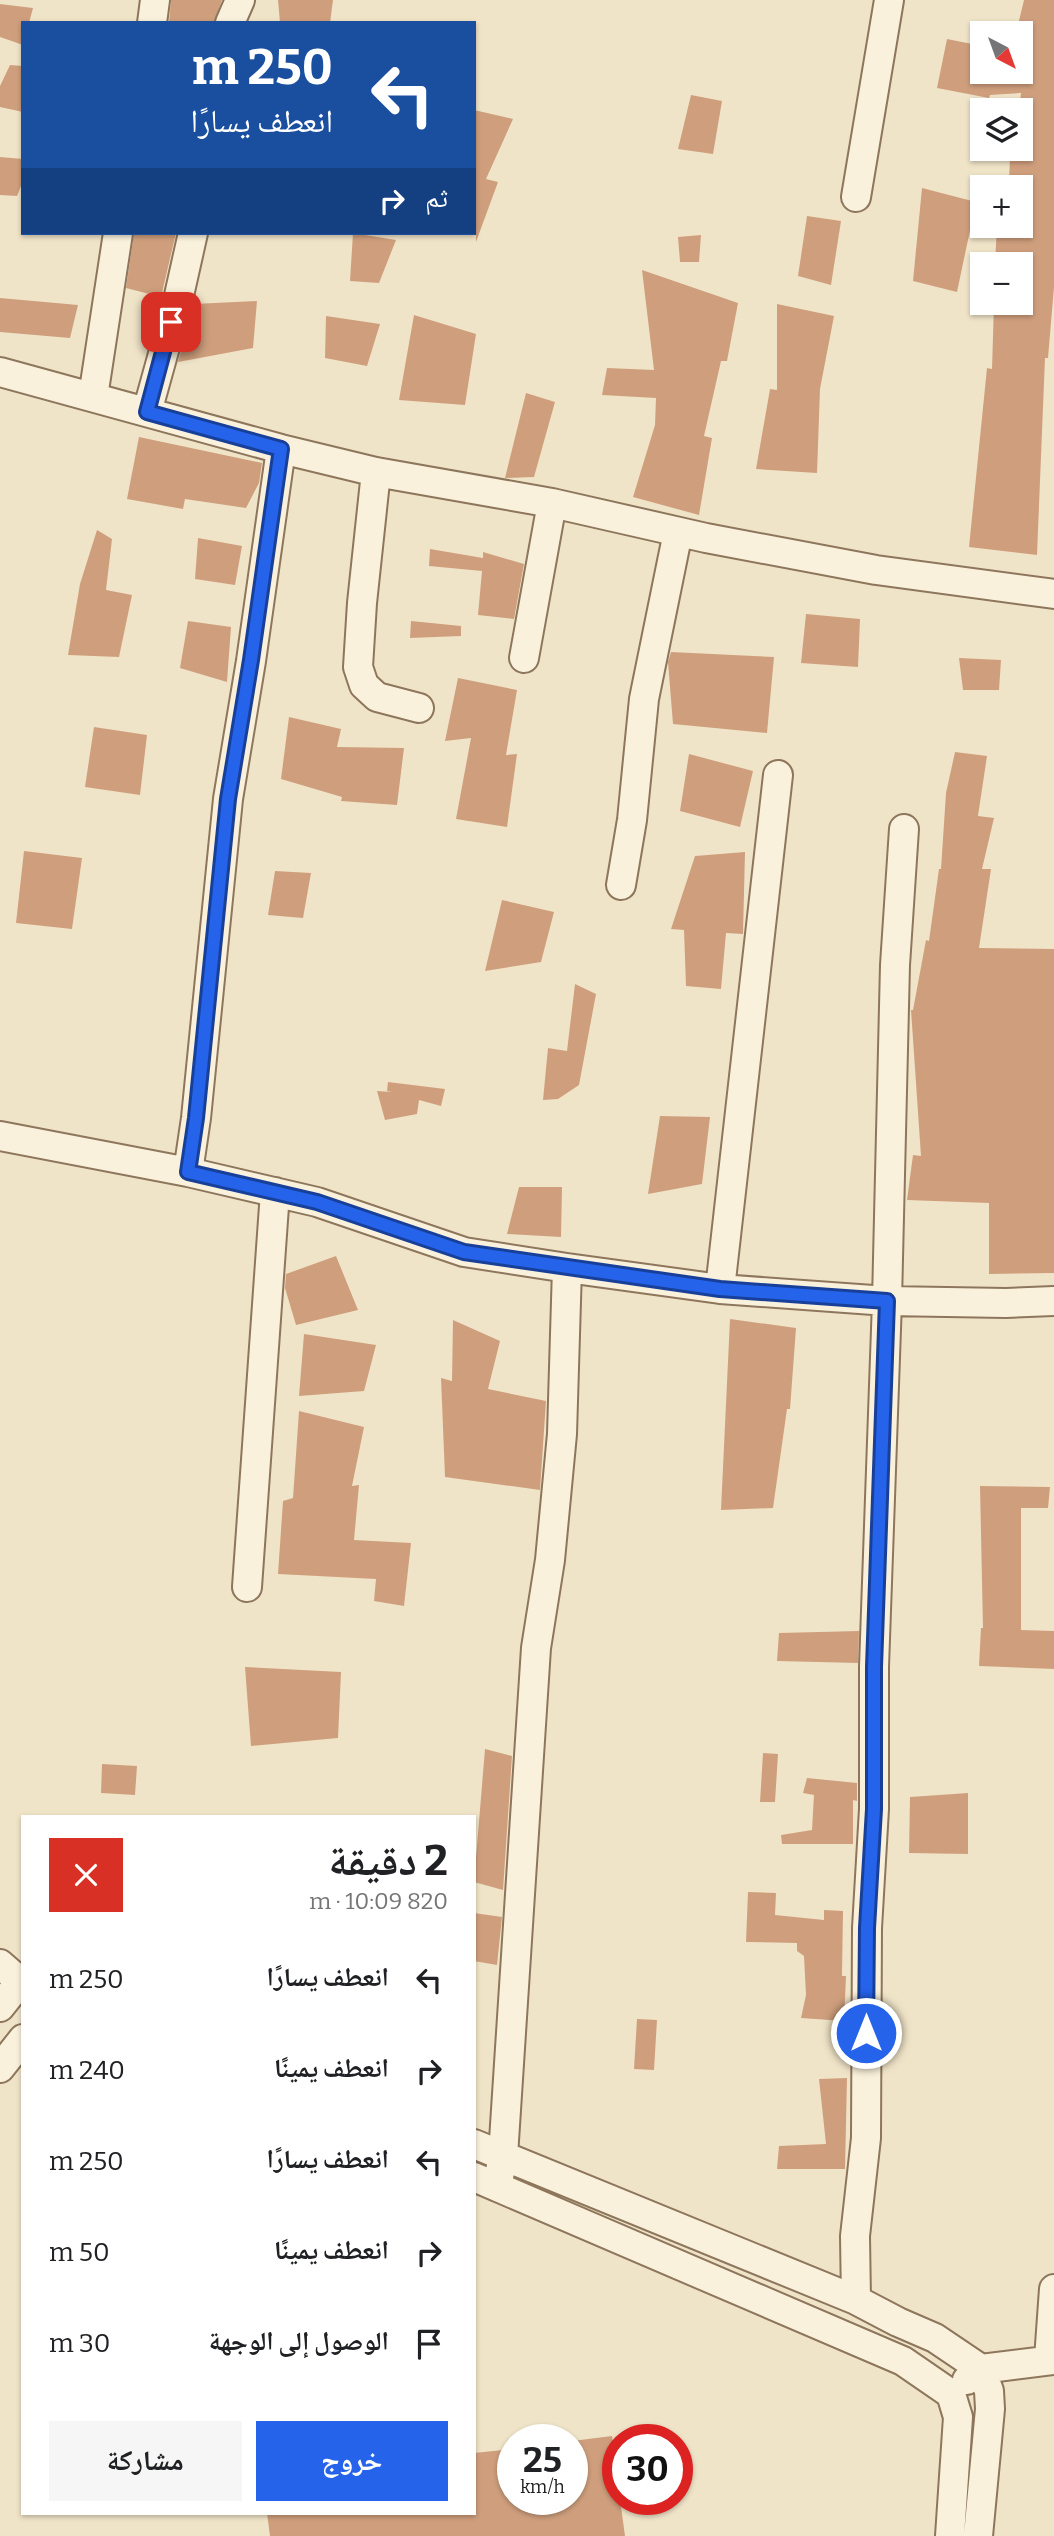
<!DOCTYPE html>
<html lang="ar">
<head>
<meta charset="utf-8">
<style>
  body { margin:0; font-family:Bitter,"Noto Naskh Arabic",serif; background:#f6f6f6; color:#202124; direction:rtl; height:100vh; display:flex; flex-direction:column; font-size:26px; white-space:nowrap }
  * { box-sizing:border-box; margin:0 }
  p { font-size:23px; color:#757577 }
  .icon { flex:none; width:38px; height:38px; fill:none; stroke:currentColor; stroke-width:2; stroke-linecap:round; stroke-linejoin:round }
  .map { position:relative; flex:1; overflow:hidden; direction:ltr }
  .drawer { position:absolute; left:21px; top:1815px; width:455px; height:700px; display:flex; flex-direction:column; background:#fff; border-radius:0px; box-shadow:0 2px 5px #0004; direction:rtl }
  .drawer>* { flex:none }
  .guide { position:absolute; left:21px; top:21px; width:455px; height:214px; border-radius:0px; box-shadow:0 2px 5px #0004; direction:rtl; background:#1a4fa0; color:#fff; overflow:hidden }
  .needle { width:46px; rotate:139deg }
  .controls { position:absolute; left:970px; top:21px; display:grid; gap:14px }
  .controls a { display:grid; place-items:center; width:63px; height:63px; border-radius:0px; background:#fff; box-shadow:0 2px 5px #0004; font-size:35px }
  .speed { position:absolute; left:497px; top:2424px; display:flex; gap:14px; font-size:35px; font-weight:700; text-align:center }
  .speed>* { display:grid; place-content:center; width:91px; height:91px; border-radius:50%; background:#fff; box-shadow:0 2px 5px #0004; line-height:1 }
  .speed small { font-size:18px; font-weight:400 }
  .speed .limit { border:10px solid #d22; background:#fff; color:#111 }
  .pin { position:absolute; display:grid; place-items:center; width:60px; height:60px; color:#fff; margin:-30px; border-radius:14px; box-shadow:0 4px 10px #0006 }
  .me { position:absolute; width:77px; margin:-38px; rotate:0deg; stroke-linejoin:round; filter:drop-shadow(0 0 5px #0008) }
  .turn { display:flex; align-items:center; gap:24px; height:147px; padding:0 28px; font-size:32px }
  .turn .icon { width:91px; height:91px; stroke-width:2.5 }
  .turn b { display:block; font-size:49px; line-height:60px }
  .then { display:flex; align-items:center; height:66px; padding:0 28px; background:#0003; gap:14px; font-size:26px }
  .round { display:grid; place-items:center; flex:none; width:74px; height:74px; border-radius:0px; background:#f6f6f6 }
  .headline { display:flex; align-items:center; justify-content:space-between; height:119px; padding:0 28px }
  h1 { font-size:42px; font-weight:700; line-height:52px }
  .cta { display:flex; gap:14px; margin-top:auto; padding:14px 28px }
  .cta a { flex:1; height:80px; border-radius:0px; background:#2563eb; color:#fff; font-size:28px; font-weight:700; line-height:80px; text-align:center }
  .cta a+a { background:#f6f6f6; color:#202124 }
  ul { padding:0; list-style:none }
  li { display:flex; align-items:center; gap:21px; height:91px; padding:0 28px }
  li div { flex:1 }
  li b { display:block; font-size:26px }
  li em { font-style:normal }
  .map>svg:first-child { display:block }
  .building { fill:#cf9f7d }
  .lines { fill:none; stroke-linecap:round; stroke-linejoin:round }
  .minor-casing { stroke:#8d765c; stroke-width:32 }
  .minor { stroke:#faf1dc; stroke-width:28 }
  .route-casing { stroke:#184099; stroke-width:18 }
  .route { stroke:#2563eb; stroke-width:12 }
</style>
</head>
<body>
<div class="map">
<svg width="1054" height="2536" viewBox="0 0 1054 2536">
  <rect width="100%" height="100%" fill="#f0e4c8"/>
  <path class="building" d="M171,0H222L214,23H169Z
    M278,0H333L330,23H280Z
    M1024,0H1054V287L1048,358H1045L1037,555L969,547L987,368L992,369L994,303H1020V264H995L997,226H1020V183L1009,182L1010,158H1013L1014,149H1020L1019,110L1021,93L990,95L989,98L937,88L947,39L982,46V72H1020L1022,33H1016Z
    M0,4L33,8L29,23H23V45L0,37Z
    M10,65L23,66V112L0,107V86Z
    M691,95L722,101L713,154L678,149Z
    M474,110L513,119L486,179L498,182L476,242Z
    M0,157L23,159V181L17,196L0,195Z
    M922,188L976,202L957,292L913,281Z
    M807,216L841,221L831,285L798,276Z
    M134,233H176L161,297L126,288Z
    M353,233L396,240L379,283L350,281Z
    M701,235L699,262H680L678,237Z
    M642,270L738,303L727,361H721L704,436L712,438L699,515L633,497L655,425L656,398L602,395L607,368L654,370Z
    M0,298L78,305L70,338L0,332Z
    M257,301L253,348L178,362L194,304Z
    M777,304L834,316L820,389L817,473L756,469L770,389L777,390Z
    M414,315L476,334L465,405L399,400Z
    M326,316L380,324L367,366L325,358Z
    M526,393L555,402L534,477L505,478Z
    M139,437L262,463L259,483L246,508L185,499L183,509L127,499Z
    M97,530L112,539L106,590L132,595L119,657L68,655L80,584Z
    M198,538L242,546L235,585L195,579Z
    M430,549L483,558V552L524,564L514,619L478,615L482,571L429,566Z
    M806,614L860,619L858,667L801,663Z
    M188,621L231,627L227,682L180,668Z
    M411,621L461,626V636L410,638Z
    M671,652L774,657L767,733L673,724L668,662Z
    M959,658L1001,660L999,690H963Z
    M458,678L517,690L506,755L517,754L507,827L456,819L471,738L445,741Z
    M289,717L341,729L337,747L404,748L397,805L341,801L342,797L281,779Z
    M94,727L147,735L140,795L85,787Z
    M955,752L987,756L978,816L994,818L982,869H991L979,948L1054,949V1273L989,1274V1203L907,1200L913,1155L921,1156L911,1010H913L926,940L929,941L939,869H941L946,793Z
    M689,754L753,771L740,827L680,811Z
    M24,851L82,858L72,929L16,923Z
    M745,852L743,934L726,933L721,989L686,986L684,930L671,929L695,856Z
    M275,871L311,873L303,918L268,915Z
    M502,900L554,912L541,962L485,971Z
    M575,984L596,994L579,1085L558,1099L543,1100L548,1048L567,1051Z
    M388,1082L445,1089L441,1106L419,1100L417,1114L385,1120L377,1091L392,1092L387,1091Z
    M660,1116L710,1117L702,1184L648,1194Z
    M519,1187H562L561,1237L507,1234Z
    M336,1256L358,1310L296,1325L285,1288L286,1274Z
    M730,1319L796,1328L790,1409H787L773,1508L721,1510Z
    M453,1320L500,1341L488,1389L546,1401L540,1490L445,1477L441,1378L452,1381Z
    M304,1334L376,1345L364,1391L299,1396Z
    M299,1411L364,1427L352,1486L359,1485L354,1540L411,1543L404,1606L374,1601L376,1579L278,1574L283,1501L293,1498Z
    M980,1486L1050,1487L1048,1508H1021V1630L1054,1631V1669L979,1666L981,1628H983Z
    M859,1631L858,1663L777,1661L779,1633Z
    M245,1667L341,1672L338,1738L251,1746Z
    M485,1749L512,1756L503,1890L474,1882Z
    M763,1753L778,1754L775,1802H760Z
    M102,1764L137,1766L135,1795L101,1793Z
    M807,1778L857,1783V1801L853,1800V1844H782L781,1835L812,1830L814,1795L803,1793Z
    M968,1793V1854L909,1853L910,1797Z
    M748,1892L776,1893L775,1915L824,1920V1910L843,1911L842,1976H846L844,2021L801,2018L806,1995L804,1956L797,1951V1943L746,1942Z
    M474,1913L502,1917L497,1965L474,1961Z
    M637,2019L657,2020L654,2070L634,2069Z
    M847,2078L845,2169H777L779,2146L826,2144L819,2079Z
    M612,2436L618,2479V2499H620L625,2536H270L267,2513H474V2453L513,2449V2499H572V2441Z"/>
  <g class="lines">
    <g class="minor-casing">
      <path id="minor" d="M152,23L155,0
        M230,23L240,0
        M856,197L889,0
        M0,372L281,449L376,472L552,503L706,538L876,570L1054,594
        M93,397L118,233
        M147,412L178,300L193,233
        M376,472L362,603L358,667L364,685L377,697L419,708
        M524,658L552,503
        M621,885L632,820L644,699L678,532
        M0,1136L188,1172L317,1202L464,1252L567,1268L720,1289L887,1301L1006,1303L1054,1301
        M188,1172L196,1118L228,799L251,661L281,449
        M720,1289L778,775
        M247,1587L275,1192
        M0,1964L23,1984
        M0,2007L23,1978
        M0,2068L23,2039
        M474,2144L856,2300L898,2322L935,2338L981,2369L989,2391L990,2409L978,2536
        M474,2177L903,2361L951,2394L958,2417L950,2536
        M497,2187L503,2156L536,1648L550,1560L562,1434L567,1268
        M856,2300L855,2236L866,2138L867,1928L874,1809V1667L887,1301L895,965L904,829
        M1049,2359L1054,2289
        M967,2380L981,2369L1054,2360"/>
    </g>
    <use href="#minor" class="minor"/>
  </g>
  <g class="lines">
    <g class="route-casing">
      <path id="route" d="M171,322L147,412L281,449L251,660L228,799L196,1118L188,1172L317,1202L464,1252L720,1289L887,1301L874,1667V1809L867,1928L866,2033"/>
    </g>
    <use href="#route" class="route"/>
  </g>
</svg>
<div class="controls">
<a><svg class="needle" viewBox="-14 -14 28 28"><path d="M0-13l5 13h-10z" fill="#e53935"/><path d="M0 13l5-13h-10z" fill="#757577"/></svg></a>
<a><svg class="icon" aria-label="layers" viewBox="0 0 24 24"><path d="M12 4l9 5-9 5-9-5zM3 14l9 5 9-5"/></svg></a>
<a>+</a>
<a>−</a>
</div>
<div class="speed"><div>25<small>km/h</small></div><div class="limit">30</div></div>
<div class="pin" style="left:171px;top:322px;background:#d93025"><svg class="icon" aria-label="arrive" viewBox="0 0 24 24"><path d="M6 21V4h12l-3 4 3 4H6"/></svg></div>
<svg class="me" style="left:866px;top:2033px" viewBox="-20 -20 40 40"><circle r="17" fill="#2563eb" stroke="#fff" stroke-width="3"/><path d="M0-11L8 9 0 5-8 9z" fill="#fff"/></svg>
<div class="guide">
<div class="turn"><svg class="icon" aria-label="left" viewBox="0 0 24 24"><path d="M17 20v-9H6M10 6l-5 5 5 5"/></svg><div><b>250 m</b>انعطف يسارًا</div></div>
<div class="then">ثم<svg class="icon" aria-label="right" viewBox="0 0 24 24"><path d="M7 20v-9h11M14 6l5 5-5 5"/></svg></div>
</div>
<section class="drawer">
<div class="headline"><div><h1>2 دقيقة</h1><p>820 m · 10:09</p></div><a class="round" style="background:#d93025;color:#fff"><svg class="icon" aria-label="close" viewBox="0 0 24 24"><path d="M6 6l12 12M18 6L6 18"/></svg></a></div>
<ul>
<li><svg class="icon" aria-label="left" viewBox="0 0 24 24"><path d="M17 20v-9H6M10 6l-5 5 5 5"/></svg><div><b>انعطف يسارًا</b></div><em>250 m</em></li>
<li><svg class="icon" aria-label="right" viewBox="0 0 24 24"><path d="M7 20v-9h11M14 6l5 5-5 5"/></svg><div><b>انعطف يمينًا</b></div><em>240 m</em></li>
<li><svg class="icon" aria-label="left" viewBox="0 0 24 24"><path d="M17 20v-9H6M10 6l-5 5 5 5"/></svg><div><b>انعطف يسارًا</b></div><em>250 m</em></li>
<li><svg class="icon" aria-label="right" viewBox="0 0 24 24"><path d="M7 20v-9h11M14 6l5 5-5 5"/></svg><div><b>انعطف يمينًا</b></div><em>50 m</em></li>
<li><svg class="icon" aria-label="arrive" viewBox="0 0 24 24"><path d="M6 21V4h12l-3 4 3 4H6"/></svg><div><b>الوصول إلى الوجهة</b></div><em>30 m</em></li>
</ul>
<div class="cta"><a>خروج</a><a>مشاركة</a></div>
</section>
</div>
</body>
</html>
